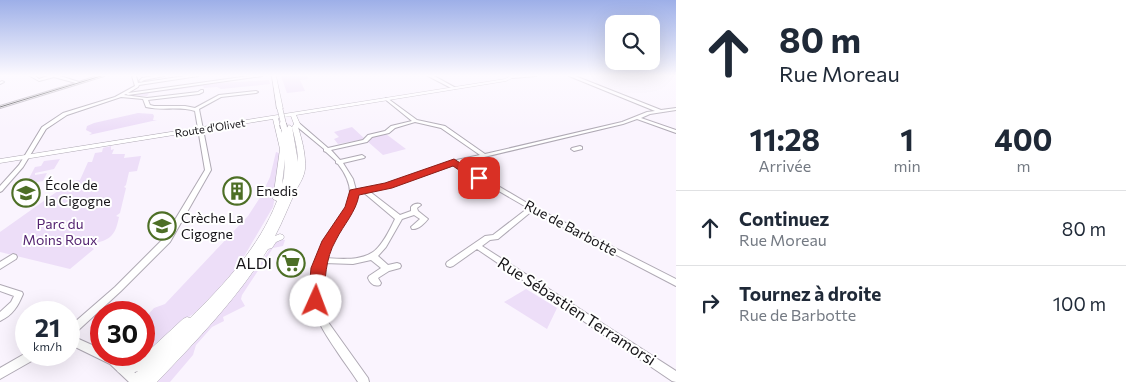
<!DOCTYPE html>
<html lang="fr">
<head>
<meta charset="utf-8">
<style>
  body { margin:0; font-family:Commissioner,sans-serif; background:#f2f2f3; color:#1f2937; height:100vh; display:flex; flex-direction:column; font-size:19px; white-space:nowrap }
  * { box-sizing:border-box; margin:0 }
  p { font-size:16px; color:#747a83 }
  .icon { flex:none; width:28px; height:28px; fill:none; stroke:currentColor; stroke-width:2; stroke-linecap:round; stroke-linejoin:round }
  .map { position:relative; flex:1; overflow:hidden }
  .panel { display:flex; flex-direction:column; background:#fff; width:450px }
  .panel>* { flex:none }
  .hud { background:#fff; color:#1f2937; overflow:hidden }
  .fabs { position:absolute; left:605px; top:15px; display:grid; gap:10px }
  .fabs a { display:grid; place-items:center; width:55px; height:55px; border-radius:10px; background:#fff; box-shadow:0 5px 20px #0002; font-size:25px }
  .speed { position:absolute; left:15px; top:301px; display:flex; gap:10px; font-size:25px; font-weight:700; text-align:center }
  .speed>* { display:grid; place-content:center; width:65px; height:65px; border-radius:50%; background:#fff; box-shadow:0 5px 20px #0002; line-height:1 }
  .speed small { font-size:12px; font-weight:400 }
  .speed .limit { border:8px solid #d22; background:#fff; color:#111 }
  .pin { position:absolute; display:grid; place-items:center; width:42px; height:42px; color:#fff; margin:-21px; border-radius:10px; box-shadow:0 2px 8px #0006 }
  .me { position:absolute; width:55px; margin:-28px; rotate:2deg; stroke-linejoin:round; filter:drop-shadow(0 0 4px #0008) }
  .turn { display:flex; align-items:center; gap:18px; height:105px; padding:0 20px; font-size:22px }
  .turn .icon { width:65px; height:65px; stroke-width:2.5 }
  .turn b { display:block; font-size:35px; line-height:42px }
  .eta { display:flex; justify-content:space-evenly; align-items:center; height:85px; text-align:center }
  .eta b { font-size:30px; font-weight:700; line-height:35px }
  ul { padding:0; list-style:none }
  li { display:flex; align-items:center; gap:15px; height:75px; padding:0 20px; border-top:1px solid #e0e1e3 }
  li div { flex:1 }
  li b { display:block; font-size:19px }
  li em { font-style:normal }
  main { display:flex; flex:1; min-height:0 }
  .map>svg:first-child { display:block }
  .green { fill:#eddef8 }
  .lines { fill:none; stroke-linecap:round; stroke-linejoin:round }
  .minor-casing { stroke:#afa9b4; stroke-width:2 }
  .major-casing { stroke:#afa9b4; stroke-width:1 }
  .minor { fill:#fff; fill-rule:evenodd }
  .major { fill:#fff; fill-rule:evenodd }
  .tram { stroke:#302d32; stroke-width:1 }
  .major-bridge-far1-casing { stroke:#afa9b4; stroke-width:6; stroke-linecap:butt }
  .major-bridge-casing { stroke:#afa9b4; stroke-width:8; stroke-linecap:butt }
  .major-bridge-far1 { stroke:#fff; stroke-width:5 }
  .major-bridge { stroke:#fff; stroke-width:6 }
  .route { fill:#d93025; stroke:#8d1f18 }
  .labels { text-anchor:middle; stroke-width:4; stroke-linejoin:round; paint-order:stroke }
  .far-street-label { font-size:11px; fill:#161418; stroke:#fff }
  .poi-label { font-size:14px; fill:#161418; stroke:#fff; text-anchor:start }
  .park-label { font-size:14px; fill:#542470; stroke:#fff }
  .street-label { font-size:14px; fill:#161418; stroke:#fff }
  .near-poi-label { font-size:16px; fill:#161418; stroke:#fff; text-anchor:end }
  .near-street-label { font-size:16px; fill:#161418; stroke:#fff }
</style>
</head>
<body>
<main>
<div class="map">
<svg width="676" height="382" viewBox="0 0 676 382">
  <rect width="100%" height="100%" fill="#faf4fe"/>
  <path class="green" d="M281,76H307L308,79L300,80L305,91L287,93Z
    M269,80L270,84L221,89L217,87L204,88L203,86L149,93L147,96L125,95L203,84Z
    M138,113L153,114L154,116L153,120H157L89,135L92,133L86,130L87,126L94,123Z
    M352,127L365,139L338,144L334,139L339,137L334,132Z
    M386,134L406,149L383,155L367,141L372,137Z
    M111,146V150L114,149L112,154H125L124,158L141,156L137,171L129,172L126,185L124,187L126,188L120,213L116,216L119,217C117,226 115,236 105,240C99,243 96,241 91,247L94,249L70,269L0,252V232L72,181L80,180L88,162H92L95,153L102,152L103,148Z
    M276,152L279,153V174L273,207L239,265L204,307L184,320L136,363H127L115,355H144V319L154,308L165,304L248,216L261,196L270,177Z
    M60,159L54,169L35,173V175L47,173L43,181L26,184L35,167L41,166L44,161Z
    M279,239L285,240L283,246L273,248L242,295L241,299L245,306L223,317L224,321L212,327L196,345L193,355L170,382H156L258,267L275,241Z
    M526,289L557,308L547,329L504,302Z"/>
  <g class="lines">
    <g class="minor-casing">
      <path id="minor" d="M30,76H35L39,79L48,76H60L79,82L97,76H104L0,108V106L76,83L54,77L39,81Z
        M132,76H136L138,83L185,76H198L139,85L138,87L128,93L249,76H262L128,95L126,94L124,95L147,98L198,92L201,90H203V92L199,94L148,100L150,105L154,106H185L195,108L219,95L256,91L258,92L256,93L221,97L199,109L211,170L170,242L121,291L72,336L101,349V355H113L118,358L141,378L142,382H129L110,364L69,344V327L115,287L164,238L205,170L195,111C179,106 163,111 146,107L143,99L121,97L67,115L46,129L23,167L2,191L0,192V186L19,165L42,127L63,113L115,97L135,86Z
        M153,76H164L144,80L141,82L139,81L142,78Z
        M428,76H434L456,88L453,89Z
        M512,76H536L513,78H512Z
        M569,76H575L661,110L676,108V110L650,114L641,118L676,130V133L637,119L623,124L459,163L534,207L676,279V286L532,211L498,239L490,240L482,246L676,371V382L672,381L477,249L453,266L450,267L447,266L446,264L447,262L485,236L493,235L528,208L454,165L390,187L369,191L400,215L411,211V207C413,204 417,203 420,204L421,205L417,208L418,211L428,219C425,223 418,230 412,229L411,227L420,219L414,215L402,219L386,247L378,256L388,265L397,263L400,264L401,266L400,268L389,271L378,278L381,283L380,285C374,287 370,283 368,278L369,276L381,268L371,260L353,264L324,263C319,283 320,302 328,322L368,378L369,382H358C351,371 343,361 336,350C326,335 316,321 313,302C309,277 317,250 332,229C339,219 349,209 350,196C351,184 345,173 338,164L336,163V161L326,152L324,151V149L295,125V123H299L328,148L363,140L368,135L385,131L391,126L412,121L386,100V98H387L417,120L445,126L485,154L622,122L647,112L655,111ZM415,122L441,128L480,155L452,161L387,184L356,190L353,179L343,163L364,158L365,157L362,155L340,160L331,150L367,142L372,137L389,133L395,128ZM363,192L395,219C390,229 383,245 373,252C360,261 340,259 325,258C328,249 332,240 337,232C345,220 356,209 356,193Z
        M2,81L4,82L0,84V82Z
        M580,146L582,147V149L574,151L571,149L572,148Z
        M13,254L16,255L17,257L16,259L0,269V262Z
        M0,285L22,292L23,294C18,306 13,315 0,321V312L11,302L14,296L0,291Z
        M26,353V355H38L37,358L0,379V368Z"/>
    </g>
    <g class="major-casing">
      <path id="major" d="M272,76H276L283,109L282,110L277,109Z
        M510,76H516L506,81L296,115L300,124L298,127C302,140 306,155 305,169C304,177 300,183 296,190C289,205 283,221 275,236L280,234L283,235L284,237L283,239L276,242L272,248L268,249C237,299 197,340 157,382H129L130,377L138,371C131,373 125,375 118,372L116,368L118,364L131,361L144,355L183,319L187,317L190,318C224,285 260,246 277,201L273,199L280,149L273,119L0,163V159L505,79ZM291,116L294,124L292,127C295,139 298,150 298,162L292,127L289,125L286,127H282V133L278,118ZM285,159L284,177L282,184Z"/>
    </g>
    <use href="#minor" class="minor"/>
    <use href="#major" class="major"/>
    <path class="tram" d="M0,107L101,76"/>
    <g class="major-bridge-far1-casing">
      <path id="major-bridge-far1" d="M280,109L284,126"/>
    </g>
    <g class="major-bridge-casing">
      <path id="major-bridge" d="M283,124L284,128"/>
    </g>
    <use href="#major-bridge-far1" class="major-bridge-far1"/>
    <use href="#major-bridge" class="major-bridge"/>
  </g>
  <linearGradient id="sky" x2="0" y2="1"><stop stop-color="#9dafe8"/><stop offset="0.58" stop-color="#fdfaff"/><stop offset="1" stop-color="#fdfaff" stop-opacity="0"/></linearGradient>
  <rect width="676" height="130" fill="url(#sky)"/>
  <path class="route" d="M454,159L484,178L479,182L475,181L453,166L392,188L359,195C356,212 344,224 336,240C325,259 325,280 324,301L322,306L316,308L310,306L308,301L311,268L322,241L345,207L350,190L385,183Z"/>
  <defs>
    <g id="building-ring" transform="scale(1.4375)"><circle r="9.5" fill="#fff" stroke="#4d6f26" stroke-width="1.5"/><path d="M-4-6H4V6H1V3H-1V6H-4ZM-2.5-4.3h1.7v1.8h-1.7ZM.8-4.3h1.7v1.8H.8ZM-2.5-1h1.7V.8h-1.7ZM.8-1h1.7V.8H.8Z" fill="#4d6f26"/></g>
    <g id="school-ring" transform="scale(1.4375)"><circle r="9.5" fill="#fff" stroke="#4d6f26" stroke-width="1.5"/><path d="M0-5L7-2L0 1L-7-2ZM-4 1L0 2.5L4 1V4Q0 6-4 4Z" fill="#4d6f26"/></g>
    <g id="supermarket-ring" transform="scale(1.4375)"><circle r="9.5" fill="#fff" stroke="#4d6f26" stroke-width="1.5"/><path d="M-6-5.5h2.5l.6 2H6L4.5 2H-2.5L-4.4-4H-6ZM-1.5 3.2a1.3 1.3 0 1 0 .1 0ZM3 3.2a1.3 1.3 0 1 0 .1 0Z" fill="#4d6f26"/></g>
  </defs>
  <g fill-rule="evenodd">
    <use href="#building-ring" x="237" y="191"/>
    <use href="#school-ring" x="26" y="193"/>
    <use href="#school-ring" x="162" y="226"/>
    <use href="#supermarket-ring" x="291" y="263"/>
  </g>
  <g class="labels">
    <g class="far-street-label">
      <text transform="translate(210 128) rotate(-9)" y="4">Route d'Olivet</text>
    </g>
    <g class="poi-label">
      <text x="45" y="190">École de<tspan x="45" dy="16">la Cigogne</tspan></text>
      <text x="256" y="196">Enedis</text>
      <text x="181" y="223">Crèche La<tspan x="181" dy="16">Cigogne</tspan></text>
    </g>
    <g class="park-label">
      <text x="60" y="229">Parc du<tspan x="60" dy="16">Moins Roux</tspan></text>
    </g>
    <g class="street-label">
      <text transform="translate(571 228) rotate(28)" y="5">Rue de Barbotte</text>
    </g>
    <g class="near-poi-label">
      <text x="272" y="269">ALDI</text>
    </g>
    <g class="near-street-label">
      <text transform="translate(577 311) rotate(33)" y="6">Rue Sébastien Terramorsi</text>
    </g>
  </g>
</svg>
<div class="fabs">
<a><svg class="icon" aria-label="search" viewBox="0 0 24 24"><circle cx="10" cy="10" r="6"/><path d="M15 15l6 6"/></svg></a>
</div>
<div class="speed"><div>21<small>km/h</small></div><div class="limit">30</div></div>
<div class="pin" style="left:479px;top:178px;background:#d93025"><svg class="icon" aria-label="arrive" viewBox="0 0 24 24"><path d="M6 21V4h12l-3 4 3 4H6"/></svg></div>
<svg class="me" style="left:316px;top:301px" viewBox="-20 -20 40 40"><circle r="19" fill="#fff"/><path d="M0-13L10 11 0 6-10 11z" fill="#d93025"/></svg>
</div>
<section class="panel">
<div class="hud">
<div class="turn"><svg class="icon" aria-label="ahead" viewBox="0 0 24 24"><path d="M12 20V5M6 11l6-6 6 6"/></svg><div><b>80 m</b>Rue Moreau</div></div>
</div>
<div class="eta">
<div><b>11:28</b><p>Arrivée</p></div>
<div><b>1</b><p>min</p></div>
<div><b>400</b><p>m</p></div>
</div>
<ul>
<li><svg class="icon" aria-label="ahead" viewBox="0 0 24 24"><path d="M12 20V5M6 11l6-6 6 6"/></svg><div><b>Continuez</b><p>Rue Moreau</p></div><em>80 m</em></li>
<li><svg class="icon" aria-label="right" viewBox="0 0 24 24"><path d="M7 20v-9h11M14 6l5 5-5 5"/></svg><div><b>Tournez à droite</b><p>Rue de Barbotte</p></div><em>100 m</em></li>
</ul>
</section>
</main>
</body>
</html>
